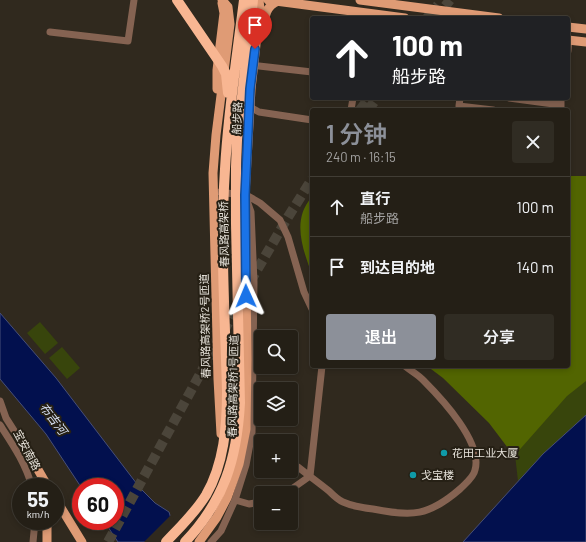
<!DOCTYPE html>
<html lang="zh">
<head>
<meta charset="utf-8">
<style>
  body { margin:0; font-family:Barlow,"Noto Sans SC",sans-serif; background:#302c23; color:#f1f3f6; height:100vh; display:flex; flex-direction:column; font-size:15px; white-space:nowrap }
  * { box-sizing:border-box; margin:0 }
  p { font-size:13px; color:#a3a2a1 }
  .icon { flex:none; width:22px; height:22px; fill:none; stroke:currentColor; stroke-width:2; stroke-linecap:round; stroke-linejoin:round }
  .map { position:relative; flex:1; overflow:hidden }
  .drawer { position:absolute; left:310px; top:108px; width:260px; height:260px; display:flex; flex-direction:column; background:#241f16; border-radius:4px; box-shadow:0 2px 6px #0003,0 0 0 1px #413d35 }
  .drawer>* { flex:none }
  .banner { position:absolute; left:310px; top:16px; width:260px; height:84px; border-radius:4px; box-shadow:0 2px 6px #0003,0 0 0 1px #413d35; background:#202124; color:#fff; overflow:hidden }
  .controls { position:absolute; left:254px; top:330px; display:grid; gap:8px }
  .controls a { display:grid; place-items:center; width:44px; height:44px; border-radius:4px; background:#241f16; box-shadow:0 2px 6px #0003,0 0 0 1px #413d35; font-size:20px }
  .speed { position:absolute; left:12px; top:478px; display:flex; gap:8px; font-size:20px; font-weight:700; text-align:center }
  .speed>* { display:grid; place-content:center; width:52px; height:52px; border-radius:50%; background:#241f16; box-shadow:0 2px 6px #0003,0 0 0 1px #413d35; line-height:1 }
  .speed small { font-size:10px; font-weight:400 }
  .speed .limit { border:6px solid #d22; background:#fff; color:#111 }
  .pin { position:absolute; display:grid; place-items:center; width:34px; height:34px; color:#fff; margin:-41px -17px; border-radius:50% 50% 50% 0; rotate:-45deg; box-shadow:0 0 4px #0007 }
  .pin .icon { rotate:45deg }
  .me { position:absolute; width:44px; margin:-22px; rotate:359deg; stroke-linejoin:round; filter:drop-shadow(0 0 3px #0008) }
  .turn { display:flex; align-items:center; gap:14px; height:84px; padding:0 16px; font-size:18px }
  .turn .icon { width:52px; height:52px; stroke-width:2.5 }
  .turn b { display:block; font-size:28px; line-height:34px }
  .round { display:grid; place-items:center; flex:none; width:42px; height:42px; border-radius:4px; background:#302c23 }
  .summary { display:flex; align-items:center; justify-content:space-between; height:68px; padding:0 16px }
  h1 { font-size:24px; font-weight:600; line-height:30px; color:#8c9099 }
  .action { display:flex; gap:8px; margin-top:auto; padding:8px 16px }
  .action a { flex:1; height:46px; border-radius:4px; background:#8c9099; color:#fff; font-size:16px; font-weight:600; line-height:46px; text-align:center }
  .action a+a { background:#302c23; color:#f1f3f6 }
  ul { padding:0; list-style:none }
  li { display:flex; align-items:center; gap:12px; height:60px; padding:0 16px; border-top:1px solid #413d35 }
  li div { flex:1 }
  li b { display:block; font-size:15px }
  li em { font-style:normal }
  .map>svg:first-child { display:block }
  .green { fill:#38450c }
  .forest { fill:#526501 }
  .water { fill:#02104e; stroke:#474f78 }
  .pier { fill:#30291e }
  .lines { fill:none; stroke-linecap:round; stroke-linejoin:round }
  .highway-tunnel { stroke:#4b453a; stroke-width:10; stroke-dasharray:10 5; stroke-linecap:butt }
  .minor { stroke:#856352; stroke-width:7 }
  .major { stroke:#df9b75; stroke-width:9 }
  .highway { stroke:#f8b692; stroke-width:10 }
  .route-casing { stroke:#114b97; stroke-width:10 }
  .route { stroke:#1a73e8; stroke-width:7 }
  .culture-dot { fill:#0f9aa8; stroke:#262015; stroke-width:1.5 }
  .labels { text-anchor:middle; stroke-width:4; stroke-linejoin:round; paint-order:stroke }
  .street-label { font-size:11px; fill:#e7e3db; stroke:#262015 }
  .poi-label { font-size:11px; fill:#e7e3db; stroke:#262015; text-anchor:start }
  .water-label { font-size:12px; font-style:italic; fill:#dbe4f8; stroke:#262015 }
</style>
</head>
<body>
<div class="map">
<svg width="586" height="542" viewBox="0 0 586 542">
  <rect width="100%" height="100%" fill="#30291e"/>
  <path class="green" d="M586,184V415L543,454L518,481L512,429L568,366Z
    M40,322L58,343L45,354L27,333Z
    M62,347L80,368L67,379L49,358Z"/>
  <path class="forest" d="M568,176H586V381L567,396L514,456L489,423L443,378L427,366H568Z
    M312,197V275C303,249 291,220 312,197Z"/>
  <path class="water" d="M0,313L56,378L140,488L155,503L169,512L178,542H118L104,521H115V487H81L46,434L0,379Z
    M586,415V542H463L543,454Z"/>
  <path class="pier" d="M172,514L180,542H144Z"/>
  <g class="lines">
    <path class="highway-tunnel" d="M427,18L438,5
      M436,18L450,0
      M360,110L369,98
      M368,110L377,98
      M250,282L288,217L312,179
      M108,542L239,303"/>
    <path class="minor" d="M50,32L128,41L134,0
      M568,51L569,40
      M259,66L312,72
      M460,98L459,106L493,110
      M509,98L561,105
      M250,107L259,112L312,120
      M351,110L353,98
      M561,110V98
      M220,192L248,196L260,203L280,220L288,237L304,292L312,309
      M0,401L6,418L29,454
      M0,425C13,445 26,464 32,487
      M260,458L261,459
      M291,466L298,467C308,475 319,483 329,491C333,495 338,500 343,502C352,506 364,508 373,509C412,517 429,516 460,489C465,484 474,477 475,470C483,443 442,399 424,381C419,375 411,371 405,366
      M286,493L310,476L322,366
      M235,500L249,504L261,502
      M33,542L35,521
      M211,542L221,531L235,500L246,465L252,433L254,282L251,212L246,198"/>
    <path class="major" d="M268,0L405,18
      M360,0L499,18
      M264,27C265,15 266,6 278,1
      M568,27L586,29
      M568,40L586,42
      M217,89V70L224,13L222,3
      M221,434L218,379L213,173L216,135L230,24L228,7L222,0
      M29,454L48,487
      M55,498L82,542
      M47,542V521
      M199,542L217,517L227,498L239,464L246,429L247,359L245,195L251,89L260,9L259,0"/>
    <path class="highway" d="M177,0L222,66L226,74L228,93
      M166,542C180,527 195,513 206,495C224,464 227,426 227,391C225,318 220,243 225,169C228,113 237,56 244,0
      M185,542C224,501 237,459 240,403L236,224V167L237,140L253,0"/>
  </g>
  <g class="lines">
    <g class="route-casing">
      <path id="route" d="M246,296L245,195L250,89L255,49"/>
    </g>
    <use href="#route" class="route"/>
  </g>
  <g class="culture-dot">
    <circle cx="444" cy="453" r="4"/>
    <circle cx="413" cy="475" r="4"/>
  </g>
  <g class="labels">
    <g class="street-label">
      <text transform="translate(237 118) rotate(-87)" y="4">船步路</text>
      <text transform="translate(224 234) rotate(-91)" y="4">春风路高架桥</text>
      <text transform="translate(205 326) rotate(-91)" y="4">春风路高架桥2号匝道</text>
      <text transform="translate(233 386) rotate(-89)" y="4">春风路高架桥1号匝道</text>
      <text transform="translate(27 450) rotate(62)" y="4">宝安南路</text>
    </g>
    <g class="poi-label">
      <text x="452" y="457">花田工业大厦</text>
      <text x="421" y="479">戈宝楼</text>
    </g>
    <g class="water-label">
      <text transform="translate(53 419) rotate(53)" y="4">布吉河</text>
    </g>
  </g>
</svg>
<div class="controls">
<a><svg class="icon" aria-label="search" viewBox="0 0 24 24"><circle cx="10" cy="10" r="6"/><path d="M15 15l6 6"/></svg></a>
<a><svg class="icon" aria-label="layers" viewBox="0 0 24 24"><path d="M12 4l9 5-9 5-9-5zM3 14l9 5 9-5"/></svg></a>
<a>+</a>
<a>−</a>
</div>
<div class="speed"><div>55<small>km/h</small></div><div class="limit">60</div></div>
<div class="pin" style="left:255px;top:49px;background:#d93025"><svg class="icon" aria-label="arrive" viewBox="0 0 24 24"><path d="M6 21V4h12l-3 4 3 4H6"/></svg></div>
<svg class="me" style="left:246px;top:296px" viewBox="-20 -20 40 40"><path d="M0-17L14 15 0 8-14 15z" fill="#1a73e8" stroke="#fff" stroke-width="4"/></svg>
<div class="banner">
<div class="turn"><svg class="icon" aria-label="ahead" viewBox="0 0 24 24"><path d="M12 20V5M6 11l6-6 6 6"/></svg><div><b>100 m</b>船步路</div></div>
</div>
<section class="drawer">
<div class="summary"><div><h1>1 分钟</h1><p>240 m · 16:15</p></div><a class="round"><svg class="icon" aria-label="close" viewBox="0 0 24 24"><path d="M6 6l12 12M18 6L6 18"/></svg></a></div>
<ul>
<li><svg class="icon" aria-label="ahead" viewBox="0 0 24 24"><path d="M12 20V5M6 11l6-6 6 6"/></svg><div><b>直行</b><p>船步路</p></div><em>100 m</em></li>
<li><svg class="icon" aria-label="arrive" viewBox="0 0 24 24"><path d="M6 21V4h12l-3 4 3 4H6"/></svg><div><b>到达目的地</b></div><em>140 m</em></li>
</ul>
<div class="action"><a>退出</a><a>分享</a></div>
</section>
</div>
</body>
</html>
